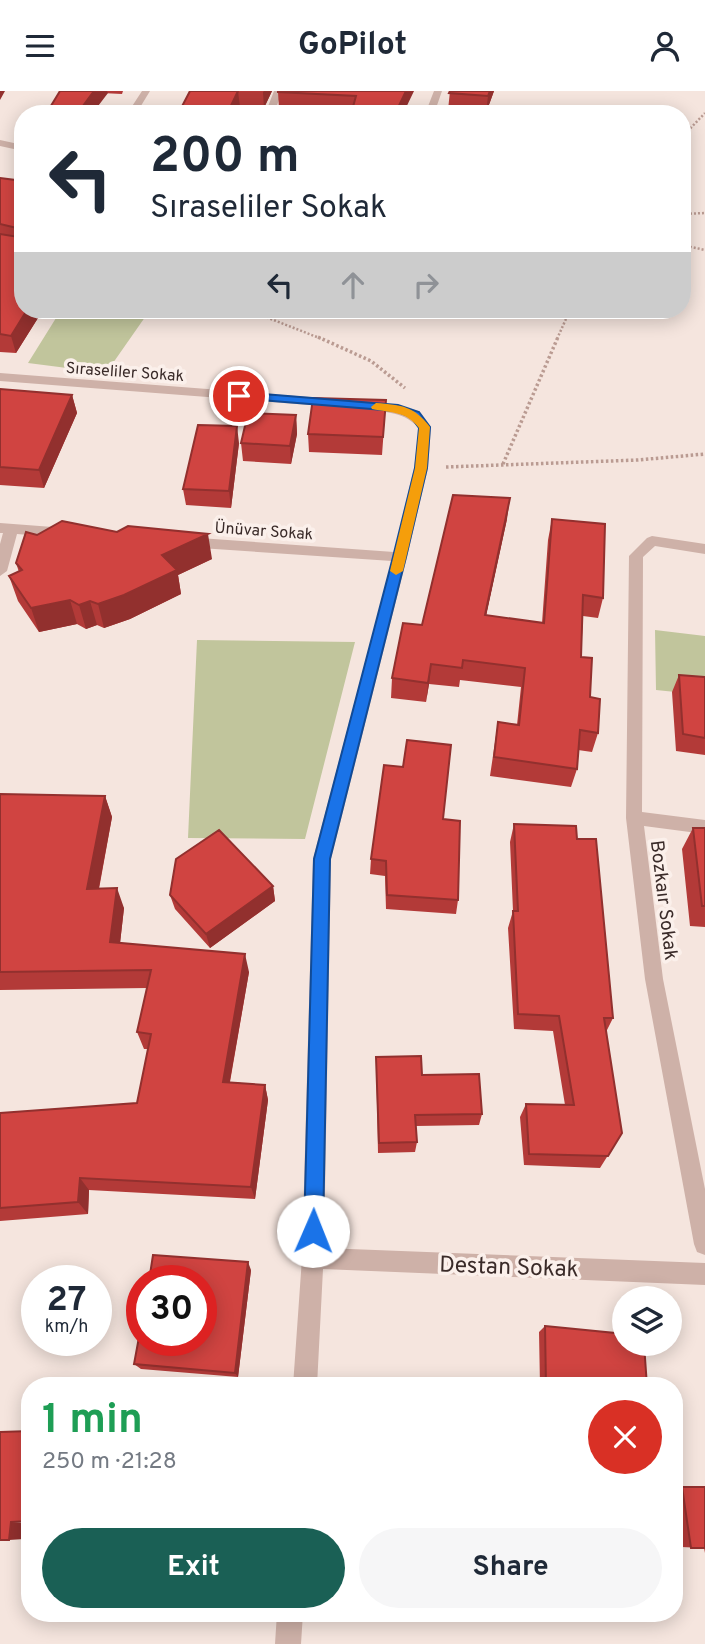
<!DOCTYPE html>
<html lang="en">
<head>
<meta charset="utf-8">
<style>
  body { margin:0; font-family:Overpass,sans-serif; background:#f6f6f7; color:#1f2937; height:100vh; display:flex; flex-direction:column; font-size:26px; white-space:nowrap }
  * { box-sizing:border-box; margin:0 }
  p { font-size:23px; color:#747a83 }
  .icon { flex:none; width:38px; height:38px; fill:none; stroke:currentColor; stroke-width:2; stroke-linecap:round; stroke-linejoin:round }
  .map { position:relative; flex:1; overflow:hidden }
  .side { position:absolute; left:21px; top:1286px; width:662px; height:245px; display:flex; flex-direction:column; background:#fff; border-radius:28px; box-shadow:0 4px 18px #0003 }
  .side>* { flex:none }
  .top-card { position:absolute; left:14px; top:14px; width:677px; height:214px; border-radius:28px; box-shadow:0 4px 18px #0003; background:#fff; color:#1f2937; overflow:hidden }
  .buttons { position:absolute; left:612px; top:1195px; display:grid; gap:14px }
  .buttons a { display:grid; place-items:center; width:70px; height:70px; border-radius:50%; background:#fff; box-shadow:0 4px 18px #0003; font-size:35px }
  .speed { position:absolute; left:21px; top:1174px; display:flex; gap:14px; font-size:35px; font-weight:700; text-align:center }
  .speed>* { display:grid; place-content:center; width:91px; height:91px; border-radius:50%; background:#fff; box-shadow:0 4px 18px #0003; line-height:1 }
  .speed small { font-size:18px; font-weight:400 }
  .speed .limit { border:10px solid #d22; background:#fff; color:#111 }
  .pin { position:absolute; display:grid; place-items:center; width:60px; height:60px; color:#fff; margin:-30px; border:4px solid #fff; border-radius:50%; box-shadow:0 2px 7px #0007 }
  .me { position:absolute; width:77px; margin:-38px; rotate:1deg; stroke-linejoin:round; filter:drop-shadow(0 0 5px #0008) }
  .turn { display:flex; align-items:center; gap:24px; height:147px; padding:0 21px; font-size:32px }
  .turn .icon { width:91px; height:91px; stroke-width:2.5 }
  .turn b { display:block; font-size:49px; line-height:60px }
  .lanes { display:flex; align-items:center; height:66px; padding:0 21px; background:#0003; justify-content:center; gap:35px; direction:ltr }
  .lanes .off { opacity:.35 }
  .round { display:grid; place-items:center; flex:none; width:74px; height:74px; border-radius:37px; background:#f6f6f7 }
  .head { display:flex; align-items:center; justify-content:space-between; height:119px; padding:0 21px }
  h1 { font-size:42px; font-weight:700; line-height:52px; color:#1e9e55 }
  .cta { display:flex; gap:14px; margin-top:auto; padding:14px 21px }
  .cta a { flex:1; height:80px; border-radius:42px; background:#1a6055; color:#fff; font-size:28px; font-weight:700; line-height:80px; text-align:center }
  .cta a+a { background:#f6f6f7; color:#1f2937 }
  header { display:flex; justify-content:space-between; align-items:center; height:91px; padding:0 21px; background:#fff; font-size:32px; font-weight:700 }
  .map>svg:first-child { display:block }
  .green { fill:#c1c59c }
  .lines { fill:none; stroke-linecap:round; stroke-linejoin:round }
  .path-far1 { stroke:#ba9b92; stroke-width:2.5; stroke-dasharray:2 2; stroke-linecap:butt }
  .path { stroke:#ba9b92; stroke-width:3.5; stroke-dasharray:2.5 2.5; stroke-linecap:butt }
  .minor { fill:#ceb1a8; fill-rule:evenodd }
  .wall { fill:#b33a38 }
  .shaded-wall { fill:#92302e }
  .building { fill:#d04441; stroke:#92302e; stroke-width:2 }
  .route { fill:#1a73e8; stroke:#114b97; stroke-width:2 }
  .slow { fill:#f59e0b }
  .labels { text-anchor:middle; stroke-width:7; stroke-linejoin:round; paint-order:stroke }
  .far-street-label { font-size:16px; fill:#3a2b29; stroke:#fbf0eb }
  .street-label { font-size:19px; fill:#3a2b29; stroke:#fbf0eb }
  .near-street-label { font-size:23px; fill:#3a2b29; stroke:#fbf0eb }
</style>
</head>
<body>
<header><svg class="icon" aria-label="menu" viewBox="0 0 24 24"><path d="M4 6h16M4 12h16M4 18h16"/></svg>GoPilot<svg class="icon" aria-label="person" viewBox="0 0 24 24"><circle cx="12" cy="8" r="4"/><path d="M4 21q1-7 8-7t8 7"/></svg></header>
<div class="map">
<svg width="705" height="1553" viewBox="0 0 705 1553">
  <rect width="100%" height="100%" fill="#f5e5de"/>
  <path class="green" d="M61,219H150L106,282L28,272Z
    M655,539L705,545V604L656,599Z
    M197,549L355,551L305,748L188,747Z"/>
  <g class="lines">
    <path class="path-far1" d="M682,46L705,22
      M682,123L705,122
      M682,154L705,159
      M248,219L322,248
      M557,248L570,219"/>
    <path class="path" d="M318,246L371,270L405,297
      M503,373L558,246
      M446,376L638,369L705,363"/>
    <path class="minor" d="M142,0H150L136,23H127Z
      M274,0H282L274,23H265Z
      M434,0H442L434,23H425Z
      M0,49L23,54V60L0,55Z
      M0,282L336,308L342,312L336,316L0,290Z
      M364,311C390,312 414,314 431,336L428,377L407,466L331,768L324,1157L705,1172V1194L323,1178L317,1295H293L302,1167L313,768L392,470L185,456L178,451L185,446L394,461L414,377L419,337C401,318 382,322 360,318V312Z
      M0,432L66,437L73,442L66,447L17,443L7,480L0,485V453L3,442H0Z
      M652,445L705,453V463L655,455L643,466L642,721L705,729V743L644,735L663,888L705,1098V1164L697,1161L694,1153L645,888L626,727L629,465L647,447Z
      M277,1522H303L301,1553H275Z"/>
  </g>
  <path class="wall" d="M60,0H123L122,3Z
    M190,0H272L264,17L240,16Z
    M414,0L351,21L279,18L278,1Z
    M450,0H494L486,22L448,19Z
    M0,87L23,90V219H43L16,262L0,261Z
    M0,298L72,304L77,322L44,397L0,394Z
    M386,309L382,364L309,361L308,343Z
    M296,324L297,343L291,373L243,370L241,352Z
    M239,352L231,417L186,414L183,398Z
    M507,428L486,524L542,532L548,449L552,428L603,507L598,527L583,525L581,566L598,642L592,661L578,659L577,678L571,696L490,685L498,631L517,634L521,596L460,589L459,596L429,593L426,611L391,607L392,587L422,534Z
    M37,444L212,468L178,484L181,503L130,528L104,537L97,534L86,538L77,533L39,541L18,510L9,485L19,481L16,472Z
    M679,584L705,586V664L676,660L672,601Z
    M0,703L105,705L112,726L99,798L124,817L120,852L249,881L230,991L265,994L268,1009L255,1108L89,1099L88,1123L0,1130V1022L137,1012L148,958H144L137,941L147,897L0,899Z
    M443,728L458,809L456,823L386,818L385,785L370,783L371,768Z
    M514,733L577,748L613,927L606,941L622,1042L600,1077L524,1074L520,1026L526,1013L565,1014L553,940L514,938L508,837L513,820L510,751Z
    M693,737H705V836L690,835L682,758Z
    M273,795L275,810L210,857L175,818L170,804Z
    M376,966L422,984L482,1023L479,1034L416,1035L417,1051L415,1061L378,1062Z
    M251,1179L238,1286L141,1278L134,1273Z
    M545,1235L647,1295H540L539,1241Z
    M682,1396H705V1462L704,1457L681,1456L674,1410V1397Z"/>
  <path class="shaded-wall" d="M0,0H5L0,9Z
    M94,0H107L108,2L92,23H77Z
    M238,0L240,16L236,23H227Z
    M264,0H272L264,17L263,1Z
    M406,0H414L403,23H395Z
    M490,0H494L486,22L488,5Z
    M27,219H43L16,262L11,245Z
    M72,304L77,322L44,397L39,379Z
    M296,324L297,343L291,373L290,355Z
    M237,335L239,352L231,417L229,400Z
    M510,407L507,428L482,544L485,524Z
    M208,443L212,468L178,484L181,503L130,528L104,537L98,513L162,464Z
    M70,509L77,533L39,541L31,517Z
    M90,510L97,534L86,538L79,514Z
    M431,573L429,593L426,611L428,592Z
    M105,705L112,726L95,817L87,798Z
    M273,795L275,810L210,857L206,843Z
    M117,797L124,817L118,870L110,851Z
    M245,863L249,881L227,1006L223,991Z
    M265,994L268,1009L255,1108L251,1096Z
    M80,1087L89,1099L88,1123L78,1111Z
    M248,1171L251,1179L238,1286L235,1282Z
    M11,1431L26,1432L24,1448L9,1449Z"/>
  <path class="building" d="M60,0H94L77,23H46Z
    M190,0H238L227,23H178Z
    M278,0H406L395,23H351L356,5L278,1Z
    M450,0H490L488,5L449,2Z
    M0,87L23,90V219H27L11,245L0,243V143L18,146L21,138L0,133Z
    M0,298L72,304L39,379L0,376Z
    M313,307L386,309L383,346L308,343Z
    M248,322L296,324L290,355L241,352Z
    M198,334L237,335L229,400L183,398Z
    M453,404L510,407L485,524L544,532L552,428L605,433L603,507L583,504L581,566L592,567L590,606L600,608L598,642L580,639L577,678L494,666L498,631L519,634L525,577L463,569L462,577L431,573L428,592L392,587L403,532L422,534Z
    M62,430L117,441L128,435L208,443L162,464L177,479L124,504L98,513L90,510L79,514L70,509L31,517L9,485L22,479L16,472L26,441L37,444Z
    M679,584L705,586V647L683,643Z
    M407,649L451,654L443,728L460,730L458,809L387,804L386,770L371,768L384,674L403,676Z
    M0,703L105,705L87,798L117,797L110,851L245,863L223,991L265,994L251,1096L80,1087L78,1111L0,1117V1022L137,1012L151,943L137,941L151,879L0,881Z
    M514,733L576,735L577,748H596L613,927H604L622,1042L608,1065L529,1063L526,1013L574,1014L559,925L518,923L513,820H518Z
    M693,737H705V815H702Z
    M219,739L273,795L206,843L170,804L176,768Z
    M421,965L422,984L479,983L482,1023L415,1024L417,1051L379,1052L376,966Z
    M153,1164L248,1171L235,1282L134,1273L142,1230V1250H201V1190H149Z
    M545,1235L625,1243V1253H644L647,1295H546Z
    M30,1340V1430L11,1431L9,1449H0V1341Z
    M682,1396H705V1457H691Z"/>
  <path class="route" d="M239,301L398,314L419,321L430,336L427,377L406,466L330,768L323,1140L320,1147L313,1150L306,1147L304,1140L314,768L393,466L415,377L419,337L411,326L396,320L235,307V302Z"/>
  <path class="slow" d="M376,312C402,314 414,315 430,336L427,377L403,480L396,484L390,480L415,377L419,337C406,320 392,322 372,318L371,316Z"/>
  <g class="labels">
    <g class="far-street-label">
      <text transform="translate(125 280) rotate(4)" y="6">Sıraseliler Sokak</text>
      <text transform="translate(264 439) rotate(4)" y="6">Ünüvar Sokak</text>
    </g>
    <g class="street-label">
      <text transform="translate(665 809) rotate(83)" y="7">Bozkaır Sokak</text>
    </g>
    <g class="near-street-label">
      <text transform="translate(509 1175) rotate(2)" y="8">Destan Sokak</text>
    </g>
  </g>
</svg>
<div class="buttons">
<a><svg class="icon" aria-label="layers" viewBox="0 0 24 24"><path d="M12 4l9 5-9 5-9-5zM3 14l9 5 9-5"/></svg></a>
</div>
<div class="speed"><div>27<small>km/h</small></div><div class="limit">30</div></div>
<div class="pin" style="left:239px;top:305px;background:#d93025"><svg class="icon" aria-label="arrive" viewBox="0 0 24 24"><path d="M6 21V4h12l-3 4 3 4H6"/></svg></div>
<svg class="me" style="left:313px;top:1140px" viewBox="-20 -20 40 40"><circle r="19" fill="#fff"/><path d="M0-13L10 11 0 6-10 11z" fill="#1a73e8"/></svg>
<div class="top-card">
<div class="turn"><svg class="icon" aria-label="left" viewBox="0 0 24 24"><path d="M17 20v-9H6M10 6l-5 5 5 5"/></svg><div><b>200 m</b>Sıraseliler Sokak</div></div>
<div class="lanes"><svg class="icon" aria-label="left" viewBox="0 0 24 24"><path d="M17 20v-9H6M10 6l-5 5 5 5"/></svg><svg class="icon off" aria-label="ahead" viewBox="0 0 24 24"><path d="M12 20V5M6 11l6-6 6 6"/></svg><svg class="icon off" aria-label="right" viewBox="0 0 24 24"><path d="M7 20v-9h11M14 6l5 5-5 5"/></svg></div>
</div>
<section class="side">
<div class="head"><div><h1>1 min</h1><p>250 m · 21:28</p></div><a class="round" style="background:#d93025;color:#fff"><svg class="icon" aria-label="close" viewBox="0 0 24 24"><path d="M6 6l12 12M18 6L6 18"/></svg></a></div>
<div class="cta"><a>Exit</a><a>Share</a></div>
</section>
</div>
</body>
</html>
